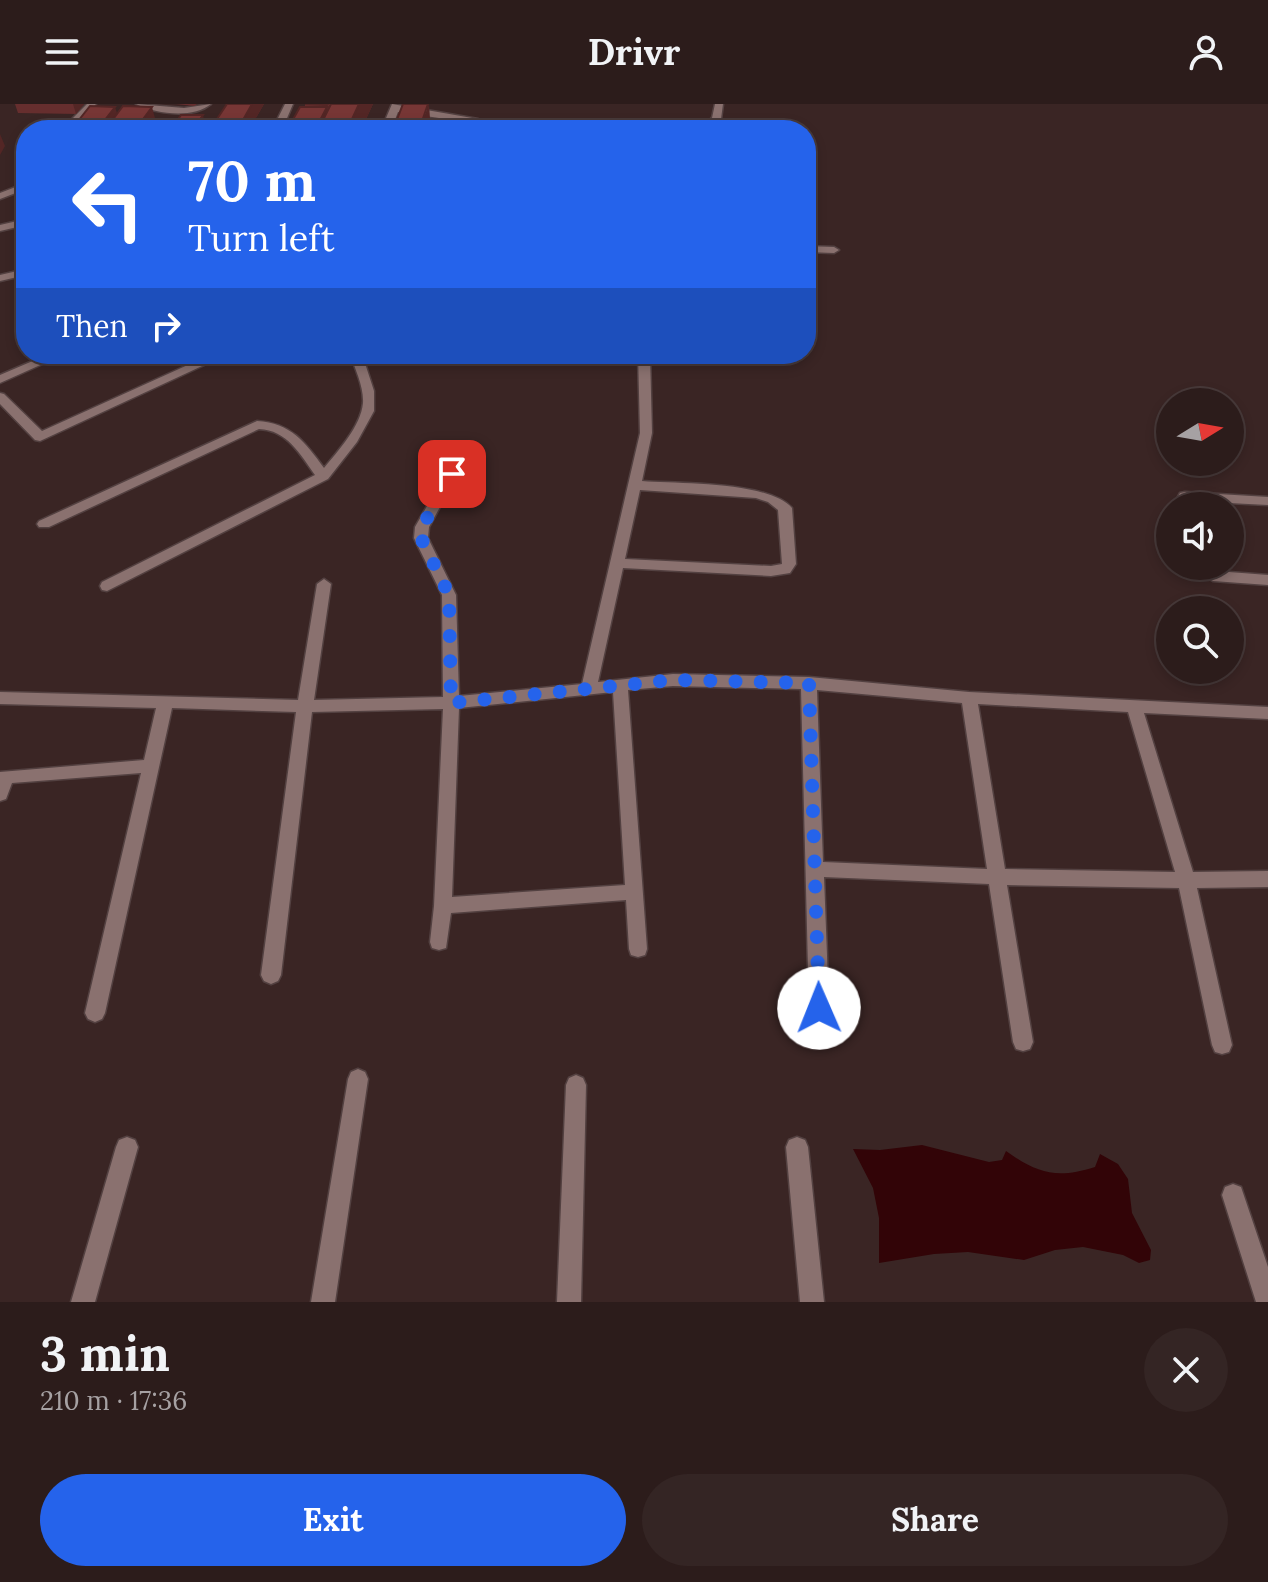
<!DOCTYPE html>
<html lang="en">
<head>
<meta charset="utf-8">
<style>
  body { margin:0; font-family:Lora,serif; background:#342524; color:#f1f3f6; height:100vh; display:flex; flex-direction:column; font-size:30px; white-space:nowrap }
  * { box-sizing:border-box; margin:0 }
  p { font-size:26px; color:#a6a1a3 }
  .icon { flex:none; width:44px; height:44px; fill:none; stroke:currentColor; stroke-width:2; stroke-linecap:round; stroke-linejoin:round }
  .map { position:relative; height:1198px; overflow:hidden }
  .drawer { display:flex; flex-direction:column; background:#2c1c1b; flex:1 }
  .drawer>* { flex:none }
  .hud { position:absolute; left:16px; top:16px; width:800px; height:244px; border-radius:32px; box-shadow:0 4px 12px #0003,0 0 0 2px #483a3a; background:#2563eb; color:#fff; overflow:hidden }
  .needle { width:52px; rotate:79deg }
  .tools { position:absolute; left:1156px; top:284px; display:grid; gap:16px }
  .tools a { display:grid; place-items:center; width:88px; height:88px; border-radius:50%; background:#2c1c1b; box-shadow:0 4px 12px #0003,0 0 0 2px #483a3a; font-size:40px }
  .pin { position:absolute; display:grid; place-items:center; width:68px; height:68px; color:#fff; margin:-34px; border-radius:16px; box-shadow:0 4px 12px #0006 }
  .me { position:absolute; width:88px; margin:-44px; rotate:359deg; stroke-linejoin:round; filter:drop-shadow(0 0 6px #0008) }
  .turn { display:flex; align-items:center; gap:28px; height:168px; padding:0 40px; font-size:36px }
  .turn .icon { width:104px; height:104px; stroke-width:2.5 }
  .turn b { display:block; font-size:56px; line-height:68px }
  .then { display:flex; align-items:center; height:76px; padding:0 40px; background:#0003; gap:16px; font-size:30px }
  .round { display:grid; place-items:center; flex:none; width:84px; height:84px; border-radius:42px; background:#342524 }
  .summary { display:flex; align-items:center; justify-content:space-between; height:136px; padding:0 40px }
  h1 { font-size:48px; font-weight:700; line-height:60px }
  .button { display:flex; gap:16px; margin-top:auto; padding:16px 40px }
  .button a { flex:1; height:92px; border-radius:48px; background:#2563eb; color:#fff; font-size:32px; font-weight:700; line-height:92px; text-align:center }
  .button a+a { background:#342524; color:#f1f3f6 }
  header { display:flex; justify-content:space-between; align-items:center; height:104px; padding:0 40px; background:#2c1c1b; font-size:36px; font-weight:700 }
  .map>svg:first-child { display:block }
  .water { fill:#320407 }
  .lines { fill:none; stroke-linecap:round; stroke-linejoin:round }
  .service-casing { stroke:#534141; stroke-width:3 }
  .minor-casing { stroke:#534141; stroke-width:3 }
  .service { fill:#8a716f; fill-rule:evenodd }
  .minor { fill:#8a716f; fill-rule:evenodd }
  .wall { fill:#662e2e }
  .shaded-wall { fill:#532625 }
  .building { fill:#773635; stroke:#532625; stroke-width:2 }
  .route { stroke:#2563eb; stroke-width:14; stroke-dasharray:0 25.2 }
</style>
</head>
<body>
<header><svg class="icon" aria-label="menu" viewBox="0 0 24 24"><path d="M4 6h16M4 12h16M4 18h16"/></svg>Drivr<svg class="icon" aria-label="person" viewBox="0 0 24 24"><circle cx="12" cy="8" r="4"/><path d="M4 21q1-7 8-7t8 7"/></svg></header>
<div class="map">
<svg width="1268" height="1198" viewBox="0 0 1268 1198">
  <rect width="100%" height="100%" fill="#3a2524"/>
  <path class="water" d="M922,1041L989,1058L1002,1056L1006,1047C1038,1070 1057,1075 1095,1063L1100,1050L1118,1060L1128,1075L1132,1109L1151,1146L1150,1156L1139,1159L1123,1151L1083,1143L1055,1146L1024,1156L968,1148L934,1150L879,1159V1114L873,1084L853,1045L880,1046Z"/>
  <g class="lines">
    <g class="service-casing">
      <path id="service" d="M622,17L678,23L683,26H631L632,24L619,22V18Z"/>
    </g>
    <g class="minor-casing">
      <path id="minor" d="M87,0H96L71,26H61Z
        M136,0L184,4L211,0C193,15 156,10 136,0Z
        M285,0H293L282,26H272Z
        M392,0L478,15L486,20L485,26H475L476,21L473,19L398,8L391,26H381Z
        M715,0H723L721,15L709,26H698L712,14Z
        M26,79V85L0,95V89Z
        M26,115V121L0,127V121Z
        M806,142L834,143L839,146L834,149L806,148Z
        M26,165V171L0,177V171Z
        M49,250H65L0,279V271Z
        M212,250H228L40,337L35,336L0,300V289L4,290L42,327Z
        M350,250H362L374,287V307L357,338L328,375L107,487L102,486L100,482L102,478L315,371C300,350 287,326 259,325L49,423H39L37,420L39,417L257,317C291,319 305,338 324,364C338,347 361,322 363,299C364,283 355,265 350,250Z
        M638,250H650L652,329L642,377C679,380 768,377 792,404L796,460L790,469L771,472L623,464L598,578L673,570L809,573L969,588L1268,603V615L1144,609L1193,768L1268,767V783L1197,784L1232,941L1229,948L1222,950L1215,948L1212,941L1179,784L1007,781L1033,938L1030,945L1023,947L1016,945L1013,938L989,780L824,773L829,904L826,910L819,913L812,910L809,904L801,585L673,582L628,586L647,845L645,851L638,853L631,851L629,845L626,796L451,809L446,844L439,846L432,844L430,838L434,802L443,605L312,608L281,871L278,877L271,880L264,877L261,871L296,608L172,604L105,909L102,915L95,918L88,915L85,909L141,669L12,679L6,695L0,697V668L144,656L156,604L0,600V588L298,596L317,480L324,475L331,480L314,596L443,593L442,491L414,434L415,423L461,343L467,339L473,343L429,423L428,434L456,491L459,592L582,580L640,329ZM640,386L756,394L768,398L778,406L782,460L771,462L625,455ZM817,586L962,599L987,765L823,758ZM613,588L625,781L452,793L459,604ZM978,600L1128,608L1175,768L1005,765Z
        M1185,388L1268,393V401L1190,397L1187,402H1173L1180,389Z
        M1187,462H1206L1216,467L1268,471V481L1213,477Z
        M358,965L365,968L368,975L335,1198H311L348,975L351,968Z
        M576,971L583,974L586,981L581,1198H557L566,981L569,974Z
        M127,1033L135,1036L138,1043L95,1198H71L116,1043L119,1036Z
        M797,1033L805,1036L808,1043L824,1198H800L786,1043L789,1036Z
        M1233,1080L1241,1083L1268,1163V1198H1256L1222,1091L1225,1083Z"/>
    </g>
    <use href="#service" class="service"/>
    <use href="#minor" class="minor"/>
  </g>
  <path class="wall" d="M15,0H84L76,10L18,9Z
    M176,0H197L194,2Z
    M264,0L249,26H210L218,19L217,15Z
    M305,0H373L361,26L305,3Z"/>
  <path class="shaded-wall" d="M73,0H84L76,10Z
    M252,0H264L249,26H245L243,16Z
    M359,0H373L361,26H347Z
    M429,0L430,15L426,26H419Z
    M115,3L120,18L114,26H97Z
    M152,3L156,18L150,26H135Z
    M327,3L329,19L326,26H315Z
    M203,11L206,26H193Z
    M0,30L5,42L0,51Z"/>
  <path class="building" d="M227,0H252L243,16L217,15Z
    M305,0H328L327,1Z
    M331,0H359L347,26H318Z
    M403,0H428L419,26H393Z
    M90,2L115,3L97,26H71Z
    M123,2L152,3L135,26H105Z
    M300,3H327L315,26H287Z
    M181,11H203L193,26H171Z
    M215,18L240,19L236,26H210Z"/>
  <g class="lines">
    <path class="route" d="M452,370L422,423L421,434L449,491L451,599L673,576L809,579L819,904"/>
  </g>
</svg>
<div class="tools">
<a><svg class="needle" viewBox="-14 -14 28 28"><path d="M0-13l5 13h-10z" fill="#e53935"/><path d="M0 13l5-13h-10z" fill="#a6a1a3"/></svg></a>
<a><svg class="icon" aria-label="sound" viewBox="0 0 24 24"><path d="M4 9h4l5-4v14l-5-4H4zM17 9q2 3 0 6"/></svg></a>
<a><svg class="icon" aria-label="search" viewBox="0 0 24 24"><circle cx="10" cy="10" r="6"/><path d="M15 15l6 6"/></svg></a>
</div>
<div class="pin" style="left:452px;top:370px;background:#d93025"><svg class="icon" aria-label="arrive" viewBox="0 0 24 24"><path d="M6 21V4h12l-3 4 3 4H6"/></svg></div>
<svg class="me" style="left:819px;top:904px" viewBox="-20 -20 40 40"><circle r="19" fill="#fff"/><path d="M0-13L10 11 0 6-10 11z" fill="#2563eb"/></svg>
<div class="hud">
<div class="turn"><svg class="icon" aria-label="left" viewBox="0 0 24 24"><path d="M17 20v-9H6M10 6l-5 5 5 5"/></svg><div><b>70 m</b>Turn left</div></div>
<div class="then">Then<svg class="icon" aria-label="right" viewBox="0 0 24 24"><path d="M7 20v-9h11M14 6l5 5-5 5"/></svg></div>
</div>
</div>
<section class="drawer">
<div class="summary"><div><h1>3 min</h1><p>210 m · 17:36</p></div><a class="round"><svg class="icon" aria-label="close" viewBox="0 0 24 24"><path d="M6 6l12 12M18 6L6 18"/></svg></a></div>
<div class="button"><a>Exit</a><a>Share</a></div>
</section>
</body>
</html>
